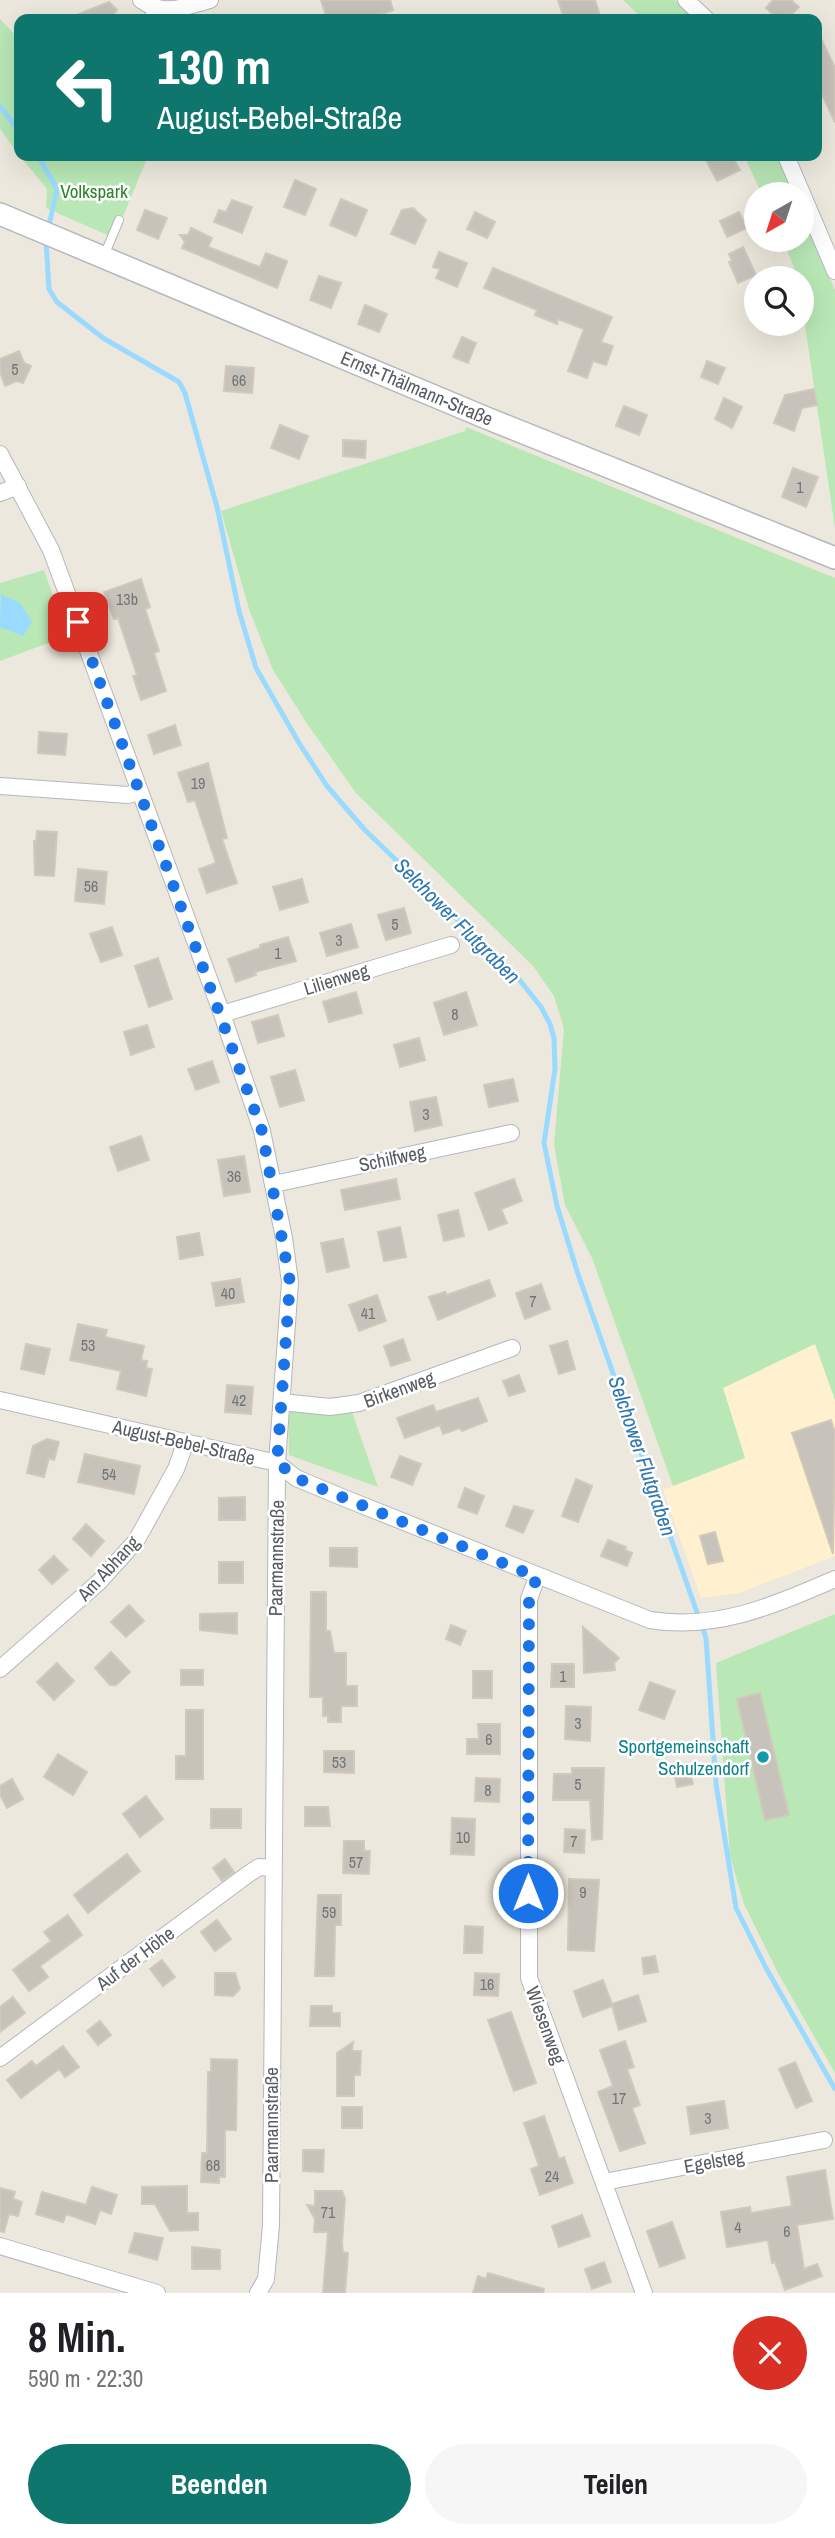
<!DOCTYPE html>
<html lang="de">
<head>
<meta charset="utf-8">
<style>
  body { margin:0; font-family:"Archivo Narrow",sans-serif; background:#f6f6f6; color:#202124; height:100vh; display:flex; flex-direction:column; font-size:26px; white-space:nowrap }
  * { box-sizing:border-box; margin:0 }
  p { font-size:23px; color:#757577 }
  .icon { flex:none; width:38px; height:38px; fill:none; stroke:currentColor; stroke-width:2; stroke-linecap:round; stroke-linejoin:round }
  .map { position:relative; height:2293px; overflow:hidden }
  .panel { display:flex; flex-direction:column; background:#fff; flex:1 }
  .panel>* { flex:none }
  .banner { position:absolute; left:14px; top:14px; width:808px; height:147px; border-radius:14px; box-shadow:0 7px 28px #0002; background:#0f766e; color:#fff; overflow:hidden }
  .needle { width:46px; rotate:219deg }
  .tools { position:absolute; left:744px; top:182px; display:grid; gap:14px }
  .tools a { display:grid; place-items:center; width:70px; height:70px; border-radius:50%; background:#fff; box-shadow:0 7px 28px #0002; font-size:35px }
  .pin { position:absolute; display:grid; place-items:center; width:60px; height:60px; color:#fff; margin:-30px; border-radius:14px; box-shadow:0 4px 10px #0006 }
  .me { position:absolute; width:77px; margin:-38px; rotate:0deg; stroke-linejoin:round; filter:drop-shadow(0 0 5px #0008) }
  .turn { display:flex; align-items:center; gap:24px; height:147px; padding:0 28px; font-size:32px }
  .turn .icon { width:91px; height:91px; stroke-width:2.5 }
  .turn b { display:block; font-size:49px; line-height:60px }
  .round { display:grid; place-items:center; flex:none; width:74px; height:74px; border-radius:37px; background:#f6f6f6 }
  .overview { display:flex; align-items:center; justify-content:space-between; height:119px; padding:0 28px }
  h1 { font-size:42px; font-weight:700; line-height:52px }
  .button { display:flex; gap:14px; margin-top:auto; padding:14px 28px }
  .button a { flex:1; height:80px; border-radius:42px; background:#0f766e; color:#fff; font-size:28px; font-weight:700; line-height:80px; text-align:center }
  .button a+a { background:#f6f6f6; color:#202124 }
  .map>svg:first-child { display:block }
  .commercial { fill:#fff1d0 }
  .green { fill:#b9e8b6 }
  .water { fill:#9bdaff }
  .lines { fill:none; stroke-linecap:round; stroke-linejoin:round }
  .stream { stroke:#9bdaff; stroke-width:5 }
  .building { fill:#c7c2ba; stroke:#d1c9bb; stroke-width:2 }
  .service-casing { stroke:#b4b7bd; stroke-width:10 }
  .minor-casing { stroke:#b4b7bd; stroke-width:18 }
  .tertiary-casing { stroke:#b4b7bd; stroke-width:24 }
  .service { stroke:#fff; stroke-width:8 }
  .minor { stroke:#fff; stroke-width:16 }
  .tertiary { stroke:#fff; stroke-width:21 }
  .route { stroke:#1a73e8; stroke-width:12; stroke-dasharray:0 21.6 }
  .culture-dot { fill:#0f9aa8; stroke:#fff; stroke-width:2.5 }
  .labels { text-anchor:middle; stroke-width:5; stroke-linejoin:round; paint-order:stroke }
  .number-label { font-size:16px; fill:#737677 }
  .park-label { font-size:19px; fill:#2d852b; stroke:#fff }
  .street-label { font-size:19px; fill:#575c61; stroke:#fff }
  .culture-label { font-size:19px; fill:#0d838f; stroke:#fff; text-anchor:end }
  .water-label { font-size:21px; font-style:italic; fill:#2d77b2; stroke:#fff }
</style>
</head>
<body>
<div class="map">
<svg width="835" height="2293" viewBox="0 0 835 2293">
  <rect width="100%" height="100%" fill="#ece8dd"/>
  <path class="commercial" d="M815,1343L835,1400V1556L739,1593L701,1598L663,1490L745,1458L723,1388Z"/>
  <path class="green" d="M623,0H675L696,19H643Z
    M0,19L19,39V155L0,129Z
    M20,156H148L114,238L46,208L47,189Z
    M744,156H778L795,194H762Z
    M802,210L835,290V528L802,305V278H798L783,240H802Z
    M466,427L835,578V1400L815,1344L723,1388L745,1458L673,1486L592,1258L565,1205L554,1145L564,1029L554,996L533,966L356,793L308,725L273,670L249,609L221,511L465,431Z
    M44,570L67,636L0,661V583Z
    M293,1411L352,1412L378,1487L289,1455L288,1413Z
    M835,1614V2073L778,1973L744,1904L730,1856L716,1663Z"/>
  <path class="water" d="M1,594L20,603L32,622L23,636L0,627Z"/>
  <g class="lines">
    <path class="stream" d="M0,106L19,131
      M38,156L57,189L48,230
      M46,240L49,289L57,302L103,338L179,382L185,393L217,507L239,611L256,668L299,743L327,786L364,829L518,978L541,1007L550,1024L554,1038L555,1069L544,1143L557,1206L577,1271L706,1638L716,1784L736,1908L766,1968L835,2089"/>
  </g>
  <path class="building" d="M321,0H390L393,10L367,19H327Z
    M558,0H595L601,19H564Z
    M773,0H791L799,7L787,19H778L766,8Z
    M109,2L117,10L111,19H67Z
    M817,30L835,68V122L817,84Z
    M704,156H732L740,170L717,181Z
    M295,180L316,189L305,215L284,207Z
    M341,199L367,210L356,236L330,225Z
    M232,200L252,207L242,233L214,222L219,210L226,212Z
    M413,208L426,220L415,244L391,234L402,210Z
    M145,210L167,218L158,239L137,230Z
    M475,212L495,222L487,238L467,229Z
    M739,212L747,228L727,237L720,221Z
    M191,228L212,238L208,247L260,267L266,253L287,261L277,288L182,248L185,242L180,235H188Z
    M743,247L756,275L738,283L729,262L732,261L729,254Z
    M439,252L467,263L457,287L436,278L440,269L433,267Z
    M493,268L612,317L601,342L613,346L606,365L593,361L587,378L568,371L584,329L558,319L557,324L535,315L537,310L484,288Z
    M319,276L341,283L331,308L310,300Z
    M365,305L387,314L379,332L358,324Z
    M462,337L476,343L468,363L453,357Z
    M19,351L24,363L31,366L23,383L17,381L5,386L0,372V359Z
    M707,361L725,368L718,384L701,377Z
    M226,366L254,368L252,393L224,391Z
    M814,389L817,405L802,408L794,431L774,423L785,395Z
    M724,398L742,407L732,428L715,419Z
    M624,406L647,415L639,435L616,426Z
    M280,425L308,436L299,459L271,448Z
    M343,440L366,441L365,458L343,456Z
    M793,468L818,477L806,507L782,497Z
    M141,579L150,607L145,609L159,651L154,653L166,691L141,700L133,676L137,675L118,618L114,619L104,592Z
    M175,725L181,745L154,754L148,735Z
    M39,732L67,734L65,755L38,753Z
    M208,763L227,838L222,839L237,883L207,893L199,869L216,863L195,800L188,802L178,773Z
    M37,831L57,832L54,876L35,875L34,841H36Z
    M78,869L107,872L104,904L75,901Z
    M302,879L308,902L280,910L273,887Z
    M404,908L411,933L386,940L378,915Z
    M351,924L358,947L327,956L320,933Z
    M112,927L122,955L101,962L90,934Z
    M288,937L296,961L255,972L256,975L236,982L228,959L260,948V945Z
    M158,958L172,999L149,1007L135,966Z
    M356,992L362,1013L329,1022L323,1002Z
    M466,992L477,1025L444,1035L434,1003Z
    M278,1015L284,1036L258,1043L252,1022Z
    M147,1025L154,1047L131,1055L124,1032Z
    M419,1038L425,1060L400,1067L394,1045Z
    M212,1061L219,1082L196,1090L188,1069Z
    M295,1070L304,1100L280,1107L271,1077Z
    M513,1079L518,1101L489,1107L484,1085Z
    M436,1097L442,1125L415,1131L410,1102Z
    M141,1136L149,1160L118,1171L110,1147Z
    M244,1156L250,1192L224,1196L218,1160Z
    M396,1179L400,1199L345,1210L341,1190Z
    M514,1179L522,1201L501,1209L507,1223L489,1230L475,1193Z
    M458,1210L464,1236L444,1241L438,1215Z
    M400,1227L406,1257L384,1261L378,1232Z
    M199,1233L203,1255L180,1259L177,1237Z
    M343,1239L349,1267L327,1272L321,1243Z
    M240,1279L244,1302L216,1306L212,1283Z
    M489,1280L495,1296L438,1320L429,1297L445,1292L447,1295Z
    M541,1284L550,1309L525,1319L516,1293Z
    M377,1295L386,1321L359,1331L349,1305Z
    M78,1324L107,1330L105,1337L144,1346L141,1360L147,1361L146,1368L152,1369L146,1396L117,1389L121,1371L70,1360Z
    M403,1339L410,1360L391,1366L384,1346Z
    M567,1341L575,1369L559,1374L550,1346Z
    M26,1344L50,1349L44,1374L21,1369Z
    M519,1375L525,1391L509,1396L503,1381Z
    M227,1385L253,1387L251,1414L225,1412Z
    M478,1398L487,1421L462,1431L460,1428L443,1434L440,1425L405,1438L397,1418L433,1405L436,1412Z
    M831,1420L835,1433L833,1554L792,1433Z
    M47,1439L59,1442L54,1460L49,1458L44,1477L27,1473L33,1446Z
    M85,1454L140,1466L134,1494L78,1482Z
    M400,1456L421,1464L412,1485L391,1477Z
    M576,1479L592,1486L578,1522L562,1516Z
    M465,1488L484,1496L477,1514L458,1507Z
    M245,1497V1520H219V1498Z
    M514,1506L533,1511L523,1533L506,1526Z
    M86,1524L104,1541L91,1556L73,1539Z
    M715,1532L723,1561L708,1564L700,1536Z
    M608,1540L626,1547L625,1550L632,1553L627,1566L601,1556Z
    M330,1548H357V1567L330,1566Z
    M54,1556L68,1570L52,1584L39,1570Z
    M219,1562H243V1583H219Z
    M311,1592H326V1631H330L334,1653H346V1686H357V1706H341V1722H328V1716H323V1697H310Z
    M129,1605L144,1621L126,1637L111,1622Z
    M237,1613V1634L200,1630V1614Z
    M451,1625L466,1631L460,1645L446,1639Z
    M583,1627L619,1658L614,1663L615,1670L584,1673Z
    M111,1652L130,1672L116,1685H110L95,1668Z
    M57,1663L74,1681L54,1700L37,1682Z
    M552,1664H574V1687H551Z
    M181,1670H203V1685H181Z
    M473,1671H492V1698H473Z
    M650,1682L675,1691L664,1719L639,1710Z
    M760,1693L789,1815L765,1820L737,1699Z
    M566,1706L591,1707L590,1741L565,1739Z
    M186,1710H203V1779H176V1756H186Z
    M478,1724H500V1754H467V1739H479Z
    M324,1751H354V1773L324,1772Z
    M58,1754L87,1772L73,1795L44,1777Z
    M688,1763L693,1784L677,1787L673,1767Z
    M572,1768H604L602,1839L592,1840L590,1800H553L554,1774H572Z
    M476,1778L500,1779L499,1802L475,1801Z
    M12,1779L23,1799L7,1808L0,1795V1786Z
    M146,1796L163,1819L140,1837L123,1814Z
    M305,1807H328L330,1826H305Z
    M211,1809H241V1828H211Z
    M452,1818L475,1819L474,1855L451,1854Z
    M565,1829L585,1830L584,1853L564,1852Z
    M344,1841H364V1851H370L369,1874L343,1873Z
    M127,1854L140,1871L88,1913L74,1895Z
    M225,1859L234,1872L222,1881L213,1868Z
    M569,1879L599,1880L594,1951L568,1950Z
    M318,1895H341V1925H335L334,1976H315Z
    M68,1915L82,1935L40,1966L48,1977L29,1991L13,1970L51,1941L44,1932Z
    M217,1920L231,1939L215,1951L201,1932Z
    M465,1926L483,1927L482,1953H464Z
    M655,1956L658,1972L644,1974L642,1958Z
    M162,1960L175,1977L163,1986L150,1969Z
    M215,1973H235L240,1989L233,1996L215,1995Z
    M475,1973L499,1974L498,1996L474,1995Z
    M603,1980L612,2004L638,1995L646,2021L619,2030L612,2006L583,2017L574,1991Z
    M13,1997L25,2013L0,2032V2007Z
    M311,2006H332V2013H340V2026H310Z
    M511,2012L536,2083L514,2091L488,2020Z
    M100,2021L111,2035L98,2045L87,2031Z
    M625,2041L634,2067L627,2069L640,2105L632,2108L645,2143L620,2151L598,2092L613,2086L600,2050Z
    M353,2042L352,2051H361L360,2075H354V2096H337V2053Z
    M63,2046L79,2067L65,2077L59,2069L21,2098L7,2080L32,2061L36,2066Z
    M211,2059L237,2060L236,2130H225V2177H219V2183L201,2182L202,2153H207L208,2072H211Z
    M795,2062L812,2101L796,2108L779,2069Z
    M724,2101L728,2128L691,2134L687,2107Z
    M342,2107H362V2128H342Z
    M544,2116L559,2159L564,2157L573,2183L540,2195L531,2169L539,2166L524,2123Z
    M303,2150H324L323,2172L303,2171Z
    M825,2170L833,2219L797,2225L804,2269L817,2264L822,2276L785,2290L775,2262L772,2263L768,2240L727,2247L721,2212L750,2207L751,2213L792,2206L787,2177Z
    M187,2186V2213H198V2230L170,2231L155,2204H142V2187Z
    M92,2187L117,2195L111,2214L100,2210L95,2224L66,2214L63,2222L36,2214L42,2192L86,2205Z
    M0,2188L15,2192L13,2199L22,2202L18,2216L9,2214L4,2232L0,2231Z
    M315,2191H342L345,2199L342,2243L343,2252L348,2253L345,2293H323L328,2232H314L315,2219L307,2205L315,2206Z
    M582,2215L590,2236L559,2247L552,2226Z
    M672,2222L685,2258L660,2267L647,2231Z
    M135,2233L163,2238L157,2260L129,2252Z
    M192,2247L220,2250V2269H192Z
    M604,2262L611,2282L592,2289L585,2269Z
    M488,2273L544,2289L543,2293H473L478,2276L486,2279Z"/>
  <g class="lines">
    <g class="service-casing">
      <path id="service" d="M147,19L153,9
        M104,256L119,220"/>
    </g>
    <g class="minor-casing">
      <path id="minor" d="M141,0C164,17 184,7 210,0
        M686,0L706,19
        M786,156L835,271
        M0,454L51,550L222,1014L262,1131L284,1238L290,1282L277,1463L271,2226L266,2279L258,2293
        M0,493L18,486
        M0,786L128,795L138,792
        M222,1014L451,945
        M274,1184L511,1133
        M0,1400L277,1463L296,1478L344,1498L650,1620C717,1631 774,1605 835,1579
        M282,1402L330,1407L359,1403L512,1348
        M537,1577L529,1599V1978L644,2293
        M0,1669L99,1582L136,1541L176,1469L185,1444
        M0,2058L247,1875L259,1867L272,1868
        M604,2182L824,2140
        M0,2246L157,2293"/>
    </g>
    <g class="tertiary-casing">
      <path id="tertiary" d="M0,214L484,417L835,558"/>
    </g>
    <use href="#service" class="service"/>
    <use href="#minor" class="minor"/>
    <use href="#tertiary" class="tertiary"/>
  </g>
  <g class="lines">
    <path class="route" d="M78,622L262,1131L290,1282L277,1463L303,1481L537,1577L529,1598L528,1893"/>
  </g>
  <circle class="culture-dot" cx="763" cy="1757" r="7"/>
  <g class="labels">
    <g class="number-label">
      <text x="15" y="375">5</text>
      <text x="239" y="386">66</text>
      <text x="800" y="493">1</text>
      <text x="127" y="605">13b</text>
      <text x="198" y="789">19</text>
      <text x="91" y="892">56</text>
      <text x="395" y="930">5</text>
      <text x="339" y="946">3</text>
      <text x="278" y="959">1</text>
      <text x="455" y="1020">8</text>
      <text x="426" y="1120">3</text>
      <text x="234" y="1182">36</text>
      <text x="228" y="1299">40</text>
      <text x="533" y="1307">7</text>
      <text x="368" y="1319">41</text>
      <text x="88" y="1351">53</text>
      <text x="239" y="1406">42</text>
      <text x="109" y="1480">54</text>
      <text x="563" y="1682">1</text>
      <text x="578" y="1729">3</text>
      <text x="489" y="1745">6</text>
      <text x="339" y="1768">53</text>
      <text x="578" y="1790">5</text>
      <text x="488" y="1796">8</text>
      <text x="463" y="1843">10</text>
      <text x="574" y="1847">7</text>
      <text x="356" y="1868">57</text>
      <text x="583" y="1898">9</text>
      <text x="329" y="1918">59</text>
      <text x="487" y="1990">16</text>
      <text x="619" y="2104">17</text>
      <text x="708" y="2124">3</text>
      <text x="213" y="2171">68</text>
      <text x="552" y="2182">24</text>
      <text x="328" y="2218">71</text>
      <text x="738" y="2233">4</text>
      <text x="787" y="2237">6</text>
    </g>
    <g class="park-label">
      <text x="94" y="198">Volkspark</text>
    </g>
    <g class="street-label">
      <text transform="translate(417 388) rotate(23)" y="7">Ernst-Thälmann-Straße</text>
      <text transform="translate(336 979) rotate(-17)" y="7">Lilienweg</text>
      <text transform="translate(392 1158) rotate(-12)" y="7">Schilfweg</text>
      <text transform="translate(399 1389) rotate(-20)" y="7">Birkenweg</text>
      <text transform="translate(184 1442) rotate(13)" y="7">August-Bebel-Straße</text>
      <text transform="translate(276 1558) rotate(-89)" y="7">Paarmannstraße</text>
      <text transform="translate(108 1568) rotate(-47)" y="7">Am Abhang</text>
      <text transform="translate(135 1958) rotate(-37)" y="7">Auf der Höhe</text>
      <text transform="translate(546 2025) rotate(70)" y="7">Wiesenweg</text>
      <text transform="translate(271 2125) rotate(-90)" y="7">Paarmannstraße</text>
      <text transform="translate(714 2161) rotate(-10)" y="7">Egelsteg</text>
    </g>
    <g class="culture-label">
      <text x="749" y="1753">Sportgemeinschaft<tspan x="749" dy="22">Schulzendorf</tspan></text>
    </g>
    <g class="water-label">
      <text transform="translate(457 921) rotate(45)" y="7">Selchower Flutgraben</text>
      <text transform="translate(642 1456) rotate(71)" y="7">Selchower Flutgraben</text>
    </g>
  </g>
</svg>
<div class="tools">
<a><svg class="needle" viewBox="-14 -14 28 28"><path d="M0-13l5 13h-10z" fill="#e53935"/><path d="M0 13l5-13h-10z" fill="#757577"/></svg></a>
<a><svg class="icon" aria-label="search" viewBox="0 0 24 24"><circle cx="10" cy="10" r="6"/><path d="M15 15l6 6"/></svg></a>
</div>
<div class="pin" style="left:78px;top:622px;background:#d93025"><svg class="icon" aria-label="arrive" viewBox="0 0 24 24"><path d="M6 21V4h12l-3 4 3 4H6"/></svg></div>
<svg class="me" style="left:528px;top:1893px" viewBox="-20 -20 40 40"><circle r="17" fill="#1a73e8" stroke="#fff" stroke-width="3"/><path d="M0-11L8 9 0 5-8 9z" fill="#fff"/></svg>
<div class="banner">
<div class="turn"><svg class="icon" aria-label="left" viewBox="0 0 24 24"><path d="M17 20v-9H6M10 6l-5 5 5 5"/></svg><div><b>130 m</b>August-Bebel-Straße</div></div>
</div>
</div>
<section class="panel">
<div class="overview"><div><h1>8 Min.</h1><p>590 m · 22:30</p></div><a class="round" style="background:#d93025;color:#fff"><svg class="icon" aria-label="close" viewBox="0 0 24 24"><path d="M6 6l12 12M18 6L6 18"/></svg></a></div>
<div class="button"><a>Beenden</a><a>Teilen</a></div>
</section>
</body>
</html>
